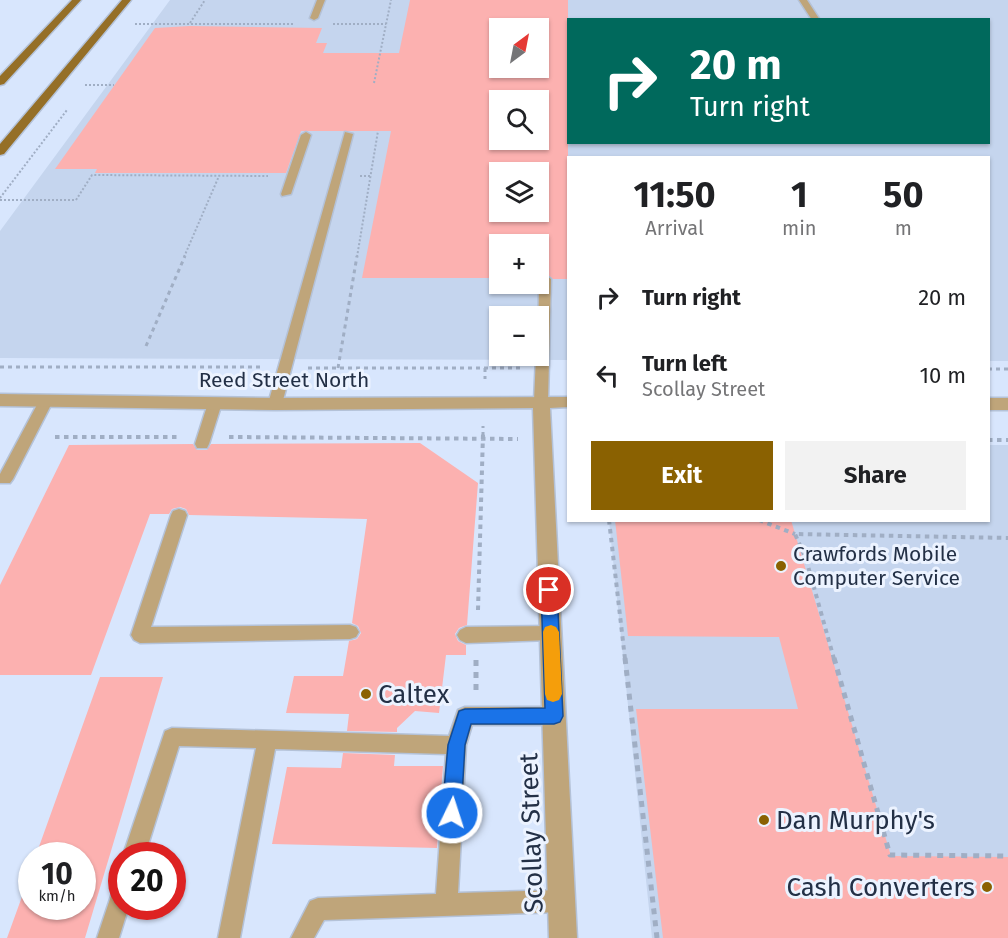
<!DOCTYPE html>
<html lang="en">
<head>
<meta charset="utf-8">
<style>
  body { margin:0; font-family:"Fira Sans",sans-serif; background:#f2f2f2; color:#202124; height:100vh; display:flex; flex-direction:column; font-size:22px; white-space:nowrap }
  * { box-sizing:border-box; margin:0 }
  p { font-size:20px; color:#757577 }
  .icon { flex:none; width:33px; height:33px; fill:none; stroke:currentColor; stroke-width:2; stroke-linecap:round; stroke-linejoin:round }
  .map { position:relative; flex:1; overflow:hidden }
  .side { position:absolute; left:567px; top:156px; width:423px; height:366px; display:flex; flex-direction:column; background:#fff; border-radius:0px; box-shadow:0 2px 4px #0004 }
  .side>* { flex:none }
  .top-card { position:absolute; left:567px; top:18px; width:423px; height:126px; border-radius:0px; box-shadow:0 2px 4px #0004; background:#00695c; color:#fff; overflow:hidden }
  .needle { width:39px; rotate:32deg }
  .controls { position:absolute; left:489px; top:18px; display:grid; gap:12px }
  .controls a { display:grid; place-items:center; width:60px; height:60px; border-radius:0px; background:#fff; box-shadow:0 2px 4px #0004; font-size:30px }
  .speed { position:absolute; left:18px; top:842px; display:flex; gap:12px; font-size:30px; font-weight:700; text-align:center }
  .speed>* { display:grid; place-content:center; width:78px; height:78px; border-radius:50%; background:#fff; box-shadow:0 2px 4px #0004; line-height:1 }
  .speed small { font-size:15px; font-weight:400 }
  .speed .limit { border:9px solid #d22; background:#fff; color:#111 }
  .pin { position:absolute; display:grid; place-items:center; width:51px; height:51px; color:#fff; margin:-26px; border:3px solid #fff; border-radius:50%; box-shadow:0 2px 6px #0007 }
  .me { position:absolute; width:66px; margin:-33px; rotate:4deg; stroke-linejoin:round; filter:drop-shadow(0 0 4px #0008) }
  .turn { display:flex; align-items:center; gap:21px; height:126px; padding:0 24px; font-size:27px }
  .turn .icon { width:78px; height:78px; stroke-width:2.5 }
  .turn b { display:block; font-size:42px; line-height:51px }
  .eta { display:flex; justify-content:space-evenly; align-items:center; height:102px; text-align:center }
  .eta b { font-size:36px; font-weight:700; line-height:42px }
  .primary-button { display:flex; gap:12px; margin-top:auto; padding:12px 24px }
  .primary-button a { flex:1; height:69px; border-radius:0px; background:#8a6101; color:#fff; font-size:24px; font-weight:700; line-height:69px; text-align:center }
  .primary-button a+a { background:#f2f2f2; color:#202124 }
  ul { padding:0; list-style:none }
  li { display:flex; align-items:center; gap:18px; height:78px; padding:0 24px }
  li div { flex:1 }
  li b { display:block; font-size:22px }
  li em { font-style:normal }
  .map>svg:first-child { display:block }
  .built { fill:#c5d5ee; fill-rule:evenodd }
  .building { fill:#fcb1b0; fill-rule:evenodd }
  .lines { fill:none; stroke-linecap:round; stroke-linejoin:round }
  .service-casing { stroke:#b4c2d8; stroke-width:3 }
  .minor-casing { stroke:#b4c2d8; stroke-width:3 }
  .primary-casing { stroke:#b4c2d8; stroke-width:3 }
  .path-far3 { stroke:#a0aec4; stroke-width:2; stroke-dasharray:2 2; stroke-linecap:butt }
  .path-far2 { stroke:#a0aec4; stroke-width:3; stroke-dasharray:4 4; stroke-linecap:butt }
  .path-far1 { stroke:#a0aec4; stroke-width:4; stroke-dasharray:4.5 4.5; stroke-linecap:butt }
  .path { stroke:#a0aec4; stroke-width:5; stroke-dasharray:6 6; stroke-linecap:butt }
  .service { fill:#bfa57a; fill-rule:evenodd }
  .minor { fill:#bfa57a; fill-rule:evenodd }
  .primary { fill:#956f27; fill-rule:evenodd }
  .route { fill:#1a73e8; stroke:#114b97; stroke-width:1.5 }
  .slow { fill:#f59e0b }
  .poi-dot { fill:#8a6101; stroke:#ecf3ff; stroke-width:2 }
  .labels { text-anchor:middle; stroke-width:6; stroke-linejoin:round; paint-order:stroke }
  .street-label { font-size:21px; fill:#233046; stroke:#ecf3ff }
  .poi-label { font-size:21px; fill:#233046; stroke:#ecf3ff; text-anchor:start }
  .near-poi-label { font-size:26px; fill:#233046; stroke:#ecf3ff; text-anchor:start }
  .near-street-label { font-size:26px; fill:#233046; stroke:#ecf3ff }
</style>
</head>
<body>
<div class="map">
<svg width="1008" height="938" viewBox="0 0 1008 938">
  <rect width="100%" height="100%" fill="#d8e6fd"/>
  <path class="built" d="M170,0H1008V361H989L988,158H568V360L0,358V231ZM568,20H988V142H568ZM500,28H538V68H500ZM500,100H538V140H500ZM500,172H538V212H500ZM500,244H538V284H500ZM500,316H538V356H500Z
    M989,445H1008V938H652L609,521L988,520Z"/>
  <path class="building" d="M410,0H568V279H553L546,273L538,277V244H500V278H362L391,131H301L286,173H95L97,169H55L155,28L190,26L322,28L316,43H327L323,53H399ZM500,28H538V68H500ZM500,100H538V140H500ZM500,172H538V212H500Z
    M420,443L478,483L467,625L459,628L455,634L458,641L466,645V655H446L439,713L415,711L397,728V732L347,731L349,714L286,713L294,676H343L349,641L357,639L361,633L358,626L352,623L367,519L189,515L186,509L180,507L172,509L169,514H150L91,675H0V585L69,445L193,444L197,450H207L211,444Z
    M615,520H791L891,856L1008,857V938H663L636,709H798L779,637L628,636Z
    M100,677H163L85,938H7L32,869V906H82V855H36Z
    M343,753L395,755L394,766H443L437,848L272,844L287,767L341,768Z"/>
  <g class="lines">
    <g class="service-casing">
      <path id="service" d="M317,0H325L318,18L314,20L310,18Z
        M799,0H807L820,20H812Z
        M306,132L311,135L291,194L282,196L281,194L301,135Z
        M345,132L353,134L282,404L275,409L268,404Z
        M545,275L551,279L548,401L541,406L534,401L536,356H538L539,279Z
        M46,396L53,401L13,479L10,483H0V474L39,401Z
        M215,398L222,403L209,444L207,448H197L195,444L208,403Z
        M179,509L185,511L187,515L151,627L350,625L356,627L359,632L356,637L350,639L140,643L134,640L131,635L171,515L173,511Z
        M551,626L557,628L560,633L557,638L551,640L466,643L460,640L457,635L460,630L466,627Z
        M465,707H554L561,710L564,716L561,722L554,725H472L466,745L458,893L562,890L570,893L573,901L570,909L562,912L324,920L314,938H291L310,901L318,898L436,894L446,754L275,749L240,938H218L256,748L179,746L145,855H123L165,731L172,728L449,736L458,710Z
        M122,884V906H129L119,938H97L114,887Z"/>
    </g>
    <g class="minor-casing">
      <path id="minor" d="M0,394L275,398L568,397V407L550,408L577,938H549L533,408L275,410L0,406Z
        M988,398H1008V410H988Z"/>
    </g>
    <g class="primary-casing">
      <path id="primary" d="M72,0H81L4,84L0,85V76Z
        M122,0H131L4,154L0,155V144Z"/>
    </g>
    <path class="path-far3" d="M190,23L205,0
      M135,24H295
      M333,24H386
      M374,83L391,0
      M85,85H114
      M360,176H370
      M0,198L67,110
      M0,200H76L92,175L268,176
      M184,257L219,176
      M357,257L378,131"/>
    <path class="path-far2" d="M146,346L185,256
      M0,367H262
      M308,368H520
      M338,368L357,256
      M485,368V379
      M988,369H1008
      M483,436V426"/>
    <path class="path-far1" d="M55,437H179
      M229,437L518,439
      M988,440H1008
      M609,520L625,659
      M759,520L795,534
      M478,610L483,434
      M834,659L806,559L795,534L1008,538"/>
    <path class="path" d="M625,658L657,938
      M834,658L890,855L1008,856
      M476,660V691"/>
    <use href="#service" class="service"/>
    <use href="#minor" class="minor"/>
    <use href="#primary" class="primary"/>
  </g>
  <path class="route" d="M549,583L554,585L557,590L563,716L560,722L554,724H471L465,745L461,813L458,820L452,823L445,820L442,813L448,745L459,711L465,709L545,708L541,590L544,585Z"/>
  <path class="slow" d="M551,625L556,627L559,632L562,694L559,700L553,702L547,700L545,694L543,632L545,627Z"/>
  <g class="poi-dot">
    <circle cx="781" cy="566" r="6"/>
    <circle cx="366" cy="694" r="6"/>
    <circle cx="764" cy="820" r="6"/>
    <circle cx="987" cy="887" r="6"/>
  </g>
  <g class="labels">
    <g class="street-label">
      <text x="284" y="387">Reed Street North</text>
    </g>
    <g class="poi-label">
      <text x="793" y="561">Crawfords Mobile<tspan x="793" dy="24">Computer Service</tspan></text>
    </g>
    <g class="near-poi-label">
      <text x="378" y="703">Caltex</text>
      <text x="776" y="829">Dan Murphy's</text>
      <text x="975" y="896" text-anchor="end">Cash Converters</text>
    </g>
    <g class="near-street-label">
      <text transform="translate(531 833) rotate(-92)" y="9">Scollay Street</text>
    </g>
  </g>
</svg>
<div class="controls">
<a><svg class="needle" viewBox="-14 -14 28 28"><path d="M0-13l5 13h-10z" fill="#e53935"/><path d="M0 13l5-13h-10z" fill="#757577"/></svg></a>
<a><svg class="icon" aria-label="search" viewBox="0 0 24 24"><circle cx="10" cy="10" r="6"/><path d="M15 15l6 6"/></svg></a>
<a><svg class="icon" aria-label="layers" viewBox="0 0 24 24"><path d="M12 4l9 5-9 5-9-5zM3 14l9 5 9-5"/></svg></a>
<a>+</a>
<a>−</a>
</div>
<div class="speed"><div>10<small>km/h</small></div><div class="limit">20</div></div>
<div class="pin" style="left:549px;top:590px;background:#d93025"><svg class="icon" aria-label="arrive" viewBox="0 0 24 24"><path d="M6 21V4h12l-3 4 3 4H6"/></svg></div>
<svg class="me" style="left:452px;top:813px" viewBox="-20 -20 40 40"><circle r="17" fill="#1a73e8" stroke="#fff" stroke-width="3"/><path d="M0-11L8 9 0 5-8 9z" fill="#fff"/></svg>
<div class="top-card">
<div class="turn"><svg class="icon" aria-label="right" viewBox="0 0 24 24"><path d="M7 20v-9h11M14 6l5 5-5 5"/></svg><div><b>20 m</b>Turn right</div></div>
</div>
<section class="side">
<div class="eta">
<div><b>11:50</b><p>Arrival</p></div>
<div><b>1</b><p>min</p></div>
<div><b>50</b><p>m</p></div>
</div>
<ul>
<li><svg class="icon" aria-label="right" viewBox="0 0 24 24"><path d="M7 20v-9h11M14 6l5 5-5 5"/></svg><div><b>Turn right</b></div><em>20 m</em></li>
<li><svg class="icon" aria-label="left" viewBox="0 0 24 24"><path d="M17 20v-9H6M10 6l-5 5 5 5"/></svg><div><b>Turn left</b><p>Scollay Street</p></div><em>10 m</em></li>
</ul>
<div class="primary-button"><a>Exit</a><a>Share</a></div>
</section>
</div>
</body>
</html>
